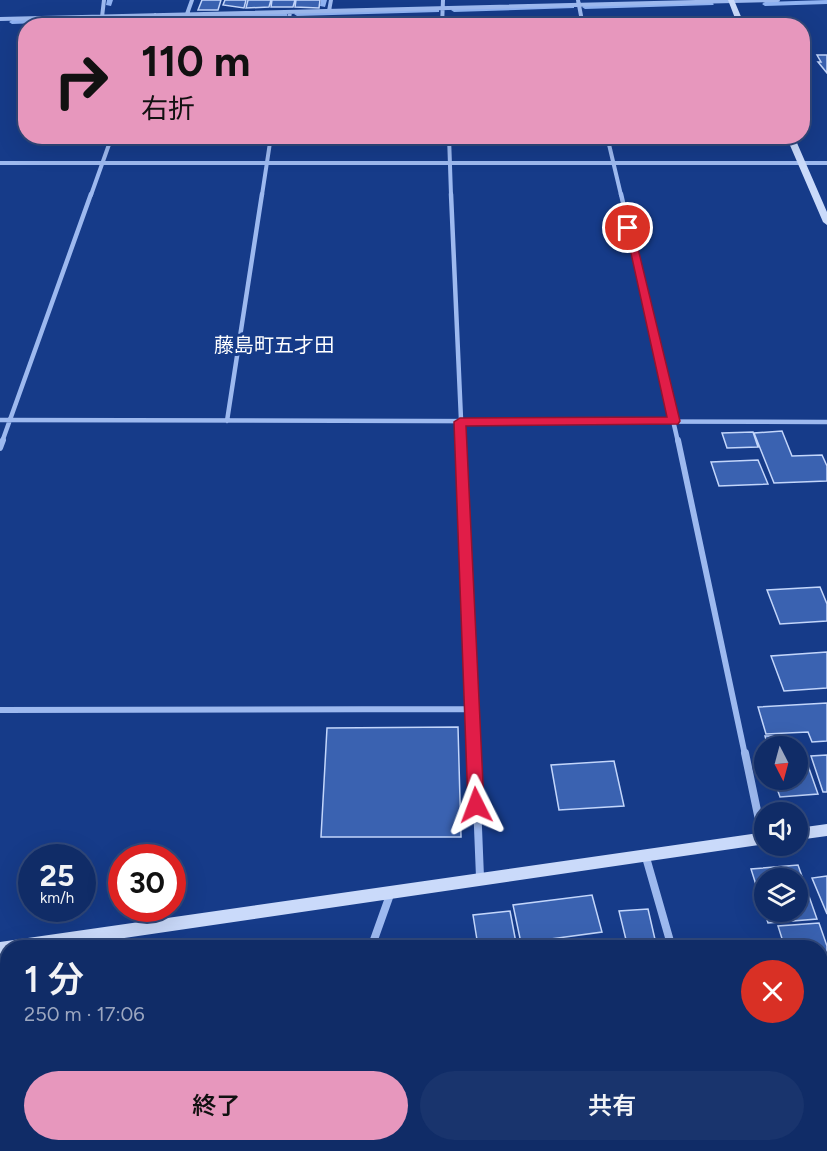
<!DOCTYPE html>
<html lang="ja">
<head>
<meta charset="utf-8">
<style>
  body { margin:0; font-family:Figtree,"Noto Sans JP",sans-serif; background:#19346d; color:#f1f3f6; height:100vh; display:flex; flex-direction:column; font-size:22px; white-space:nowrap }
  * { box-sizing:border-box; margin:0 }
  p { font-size:20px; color:#9ca7c0 }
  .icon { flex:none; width:33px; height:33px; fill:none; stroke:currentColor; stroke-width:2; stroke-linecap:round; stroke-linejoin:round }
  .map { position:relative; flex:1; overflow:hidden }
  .drawer { position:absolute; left:0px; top:940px; width:828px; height:212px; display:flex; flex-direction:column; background:#102c67; border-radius:24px 24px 0 0; box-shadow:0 6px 24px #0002,0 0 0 2px #30487b }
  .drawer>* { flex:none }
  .banner { position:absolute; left:18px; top:18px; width:792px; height:126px; border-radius:24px; box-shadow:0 6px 24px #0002,0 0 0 2px #30487b; background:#e797bd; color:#111; overflow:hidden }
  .needle { width:39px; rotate:174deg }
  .fabs { position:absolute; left:754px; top:736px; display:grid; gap:12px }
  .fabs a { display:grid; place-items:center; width:54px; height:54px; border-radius:50%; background:#102c67; box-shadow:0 6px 24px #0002,0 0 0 2px #30487b; font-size:30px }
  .speed { position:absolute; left:18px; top:844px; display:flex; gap:12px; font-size:30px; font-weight:700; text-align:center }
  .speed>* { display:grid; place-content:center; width:78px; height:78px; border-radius:50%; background:#102c67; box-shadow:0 6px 24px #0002,0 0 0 2px #30487b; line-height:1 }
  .speed small { font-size:15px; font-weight:400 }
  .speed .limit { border:9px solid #d22; background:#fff; color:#111 }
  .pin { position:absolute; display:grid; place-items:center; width:51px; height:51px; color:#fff; margin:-26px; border:3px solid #fff; border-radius:50%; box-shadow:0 2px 6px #0007 }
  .me { position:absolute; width:66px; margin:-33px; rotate:357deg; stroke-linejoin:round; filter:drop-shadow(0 0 4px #0008) }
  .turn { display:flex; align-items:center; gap:21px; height:126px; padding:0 24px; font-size:27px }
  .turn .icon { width:78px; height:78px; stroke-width:2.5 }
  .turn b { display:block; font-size:42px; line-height:51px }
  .round { display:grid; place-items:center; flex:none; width:63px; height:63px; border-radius:32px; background:#19346d }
  .headline { display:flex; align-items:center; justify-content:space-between; height:102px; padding:0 24px }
  h1 { font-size:36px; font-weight:600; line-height:45px }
  .button { display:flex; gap:12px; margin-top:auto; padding:12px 24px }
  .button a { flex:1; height:69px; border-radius:36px; background:#e797bd; color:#111; font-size:24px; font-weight:600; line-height:69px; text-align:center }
  .button a+a { background:#19346d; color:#f1f3f6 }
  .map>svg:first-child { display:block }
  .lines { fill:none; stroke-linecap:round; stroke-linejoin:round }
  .stream { fill:#8fb2f2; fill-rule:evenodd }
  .building { fill:#3a62b1; stroke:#c3d6fb; stroke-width:1.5; fill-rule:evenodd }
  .street-far3 { stroke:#9db9ef; stroke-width:4 }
  .street-far2 { stroke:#9db9ef; stroke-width:4.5 }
  .street-far1 { stroke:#9db9ef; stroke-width:6 }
  .street { stroke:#9db9ef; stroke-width:8 }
  .secondary { fill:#cadafa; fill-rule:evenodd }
  .route { fill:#e11d48; stroke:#92132f; stroke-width:1.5 }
  .labels { text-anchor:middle; stroke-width:6; stroke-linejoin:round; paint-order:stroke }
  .quarter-label { font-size:20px; fill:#fff; stroke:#163b89 }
</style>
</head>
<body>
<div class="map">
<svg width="827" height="1151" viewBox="0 0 827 1151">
  <rect width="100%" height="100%" fill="#163b89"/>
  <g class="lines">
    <path class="stream" d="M107,0H113L111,6L106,5Z
      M321,0H327L325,7L320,6Z
      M827,0V4L765,6L762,4L765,2Z
      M711,2L714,4L713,5L585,9L582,7L585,5Z
      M572,5L574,6V8L454,12L451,10L454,8Z
      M437,9L439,10V12L297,16L294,14L297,12Z
      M285,13L287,14V16L163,20L160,18L163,16Z
      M147,16L150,18L149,19L12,24L9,22L12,20Z
      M827,957V969H820V958Z
      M8,1085V1097L0,1098V1086Z"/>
  </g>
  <path class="building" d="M202,0H221L218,10H198Z
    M225,0H246L244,8L223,5Z
    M248,0H271L269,7L246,8Z
    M272,0H295L293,7H271Z
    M296,0H320L319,8L295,7Z
    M817,55H827V73L818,62H821Z
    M620,136H714L715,139H621Z
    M782,431L792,456L822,455L827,466V481L774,483L754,433Z
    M753,432L758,447L727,448L722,433Z
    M758,460L768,484L719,486L711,462Z
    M820,587L827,604V621L780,624L767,590Z
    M827,652V688L784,691L771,656Z
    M827,703V741L812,742L808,732L766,734L758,707Z
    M458,727L461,837H321L327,728Z
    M765,736H783L785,747H768Z
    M827,755V792H823L811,756Z
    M805,757L818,794L780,797L774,780H798V758Z
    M614,761L624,806L559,810L551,765Z
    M798,865L817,919L768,923L751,869ZM765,879H798V912H765Z
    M827,876V914L812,878Z
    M592,895L602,932L521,943L513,905Z
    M648,909L657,948H628L619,911Z
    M510,911L517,948H464L478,946L473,915Z
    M819,923L827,946V957L820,958V948H785L778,926Z
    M820,979L827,989V1003L820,1006Z
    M8,994V1076L0,1077V995Z
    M820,1048L827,1050V1080L820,1078Z
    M820,1081L827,1083V1151H796V1144H820Z
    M202,1144H274L272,1151H199Z
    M374,1144H384L403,1151H372Z
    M495,1144H593L592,1151H505L494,1148Z
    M597,1144H647L645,1151H596Z"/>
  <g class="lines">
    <path class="street-far3" d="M578,0L583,26
      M329,11L331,0
      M187,14L192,0
      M102,17L104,0
      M0,19L778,0
      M151,26L155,15
      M288,26L290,12
      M442,26L443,0
      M449,136L451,195
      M607,136L621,195
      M0,163H827
      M91,195L112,136
      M262,195L271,136"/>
    <path class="street-far2" d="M451,194L462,442
      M621,194L678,442
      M0,420L827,422
      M227,421L262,194
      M2,442L91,194"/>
    <path class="street-far1" d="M462,440L475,755
      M678,440L745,755
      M0,448L3,440
      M0,710L472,709"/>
    <path class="street" d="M475,753L480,877
      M745,753L763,839
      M645,854L672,948
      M371,948L391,892
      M297,1151L299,1144
      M661,1151L662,1144"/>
    <path class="secondary" d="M728,0H734L745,26H738Z
      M786,136H794L827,212V225L823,222Z
      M827,824V836L798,840V828Z
      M765,832V844L56,948H8V955L0,956V942Z"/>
  </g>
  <path class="route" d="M625,226L633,228L680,421L678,424L466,426L484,805L482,810H471L468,805L454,422L460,418L667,417Z"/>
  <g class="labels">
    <g class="quarter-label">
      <text x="274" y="352">藤島町五才田</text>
    </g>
  </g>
</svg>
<div class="fabs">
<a><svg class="needle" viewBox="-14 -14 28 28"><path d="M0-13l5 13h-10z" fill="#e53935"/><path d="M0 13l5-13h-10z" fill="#9ca7c0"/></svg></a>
<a><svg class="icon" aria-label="sound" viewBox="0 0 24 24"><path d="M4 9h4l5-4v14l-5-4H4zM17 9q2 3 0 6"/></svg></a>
<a><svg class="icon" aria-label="layers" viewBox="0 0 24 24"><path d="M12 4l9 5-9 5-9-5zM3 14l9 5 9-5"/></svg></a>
</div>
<div class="speed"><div>25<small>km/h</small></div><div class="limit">30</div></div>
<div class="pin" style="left:628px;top:228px;background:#d93025"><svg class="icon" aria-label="arrive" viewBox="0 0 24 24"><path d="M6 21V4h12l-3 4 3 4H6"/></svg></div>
<svg class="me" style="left:476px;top:805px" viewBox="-20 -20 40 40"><path d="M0-17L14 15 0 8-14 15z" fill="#e11d48" stroke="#fff" stroke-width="4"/></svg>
<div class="banner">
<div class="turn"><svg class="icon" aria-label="right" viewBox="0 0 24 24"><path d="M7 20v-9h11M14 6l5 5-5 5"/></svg><div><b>110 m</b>右折</div></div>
</div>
<section class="drawer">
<div class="headline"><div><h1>1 分</h1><p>250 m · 17:06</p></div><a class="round" style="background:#d93025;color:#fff"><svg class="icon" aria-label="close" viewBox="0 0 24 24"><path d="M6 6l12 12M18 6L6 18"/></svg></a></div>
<div class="button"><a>終了</a><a>共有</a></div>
</section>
</div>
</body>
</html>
